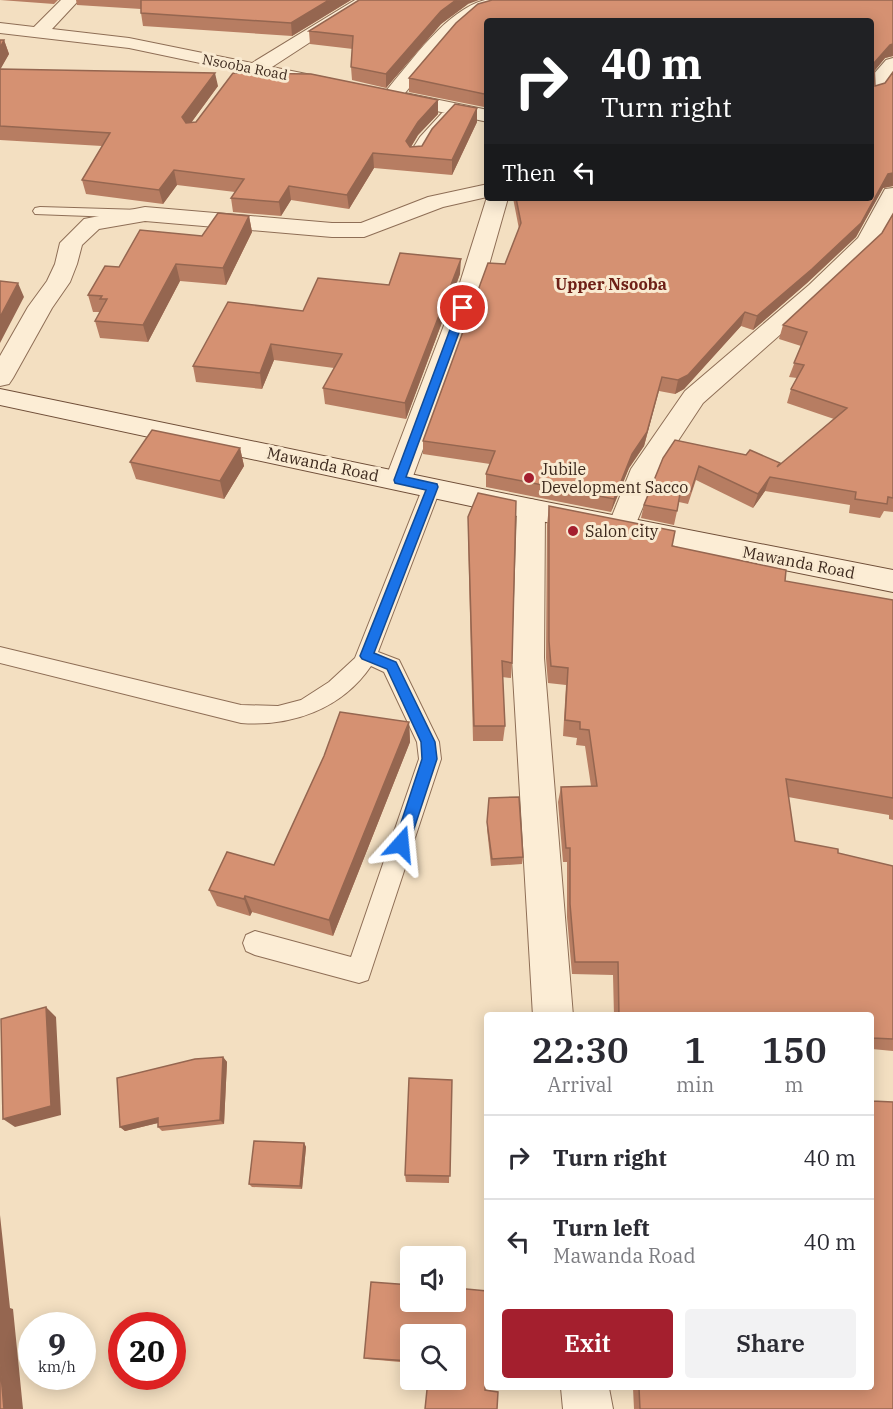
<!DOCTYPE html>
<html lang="en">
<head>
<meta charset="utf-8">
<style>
  body { margin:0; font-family:"IBM Plex Serif",serif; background:#f2f2f3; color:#2b2b33; height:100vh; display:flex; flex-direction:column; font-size:22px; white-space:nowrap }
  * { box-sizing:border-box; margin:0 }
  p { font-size:20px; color:#7c7c81 }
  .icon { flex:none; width:33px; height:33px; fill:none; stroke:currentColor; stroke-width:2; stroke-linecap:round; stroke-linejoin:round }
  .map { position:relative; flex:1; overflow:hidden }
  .side { position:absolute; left:484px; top:1012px; width:390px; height:378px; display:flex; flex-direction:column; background:#fff; border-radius:6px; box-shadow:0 3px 15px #0003 }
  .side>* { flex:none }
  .top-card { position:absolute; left:484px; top:18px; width:390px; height:183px; border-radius:6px; box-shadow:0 3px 15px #0003; background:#202124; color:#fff; overflow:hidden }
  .tools { position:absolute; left:400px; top:1246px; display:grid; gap:12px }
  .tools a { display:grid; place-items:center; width:66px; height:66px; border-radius:6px; background:#fff; box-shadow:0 3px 15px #0003; font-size:30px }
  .speed { position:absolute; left:18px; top:1312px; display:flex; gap:12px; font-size:30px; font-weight:700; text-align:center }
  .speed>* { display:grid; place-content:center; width:78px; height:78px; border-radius:50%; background:#fff; box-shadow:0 3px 15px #0003; line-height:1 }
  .speed small { font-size:15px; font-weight:400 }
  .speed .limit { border:9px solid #d22; background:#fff; color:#111 }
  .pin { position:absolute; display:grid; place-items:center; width:51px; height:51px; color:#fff; margin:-26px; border:3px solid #fff; border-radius:50%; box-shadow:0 2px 6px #0007 }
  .me { position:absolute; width:66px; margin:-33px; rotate:18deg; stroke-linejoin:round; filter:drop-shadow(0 0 4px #0008) }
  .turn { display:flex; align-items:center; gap:21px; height:126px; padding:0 18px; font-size:27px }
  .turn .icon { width:78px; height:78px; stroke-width:2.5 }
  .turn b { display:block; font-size:42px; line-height:51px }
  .then { display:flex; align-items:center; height:57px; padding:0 18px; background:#0003; gap:12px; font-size:22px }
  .eta { display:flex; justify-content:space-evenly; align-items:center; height:102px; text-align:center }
  .eta b { font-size:36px; font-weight:600; line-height:42px }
  .cta { display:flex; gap:12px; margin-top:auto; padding:12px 18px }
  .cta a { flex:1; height:69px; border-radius:6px; background:#a41f2e; color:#fff; font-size:24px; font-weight:600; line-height:69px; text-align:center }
  .cta a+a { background:#f2f2f3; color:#2b2b33 }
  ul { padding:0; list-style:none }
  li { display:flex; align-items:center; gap:18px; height:84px; padding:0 18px; border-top:2px solid #e1e1e2 }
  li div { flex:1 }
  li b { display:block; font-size:22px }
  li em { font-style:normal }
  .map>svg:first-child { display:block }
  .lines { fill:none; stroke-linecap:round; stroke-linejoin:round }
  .lane-casing { stroke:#8e6e56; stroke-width:2 }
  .street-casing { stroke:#8e6e56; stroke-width:2 }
  .secondary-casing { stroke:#704f39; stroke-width:2 }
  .lane { fill:#fcedd5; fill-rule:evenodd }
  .street { fill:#fcedd5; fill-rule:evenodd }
  .secondary { fill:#fcedd5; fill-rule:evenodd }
  .wall { fill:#b77d62 }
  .shaded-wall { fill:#956650 }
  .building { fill:#d59172; stroke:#956650; stroke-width:1.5 }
  .route { fill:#1a73e8; stroke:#114b97; stroke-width:1.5 }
  .poi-dot { fill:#a41f2e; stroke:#f9ead1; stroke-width:2 }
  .labels { text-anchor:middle; stroke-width:6; stroke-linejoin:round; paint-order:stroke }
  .far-street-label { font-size:14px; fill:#3c281c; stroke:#f9ead1 }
  .far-quarter-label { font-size:16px; font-weight:bold; fill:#6e2017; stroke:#f9ead1 }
  .street-label { font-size:16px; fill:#3c281c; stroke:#f9ead1 }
  .poi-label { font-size:16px; fill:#3c281c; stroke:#f9ead1; text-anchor:start }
</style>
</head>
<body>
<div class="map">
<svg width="893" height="1409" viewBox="0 0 893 1409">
  <rect width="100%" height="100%" fill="#f3dfc1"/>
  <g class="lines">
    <g class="lane-casing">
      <path id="lane" d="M446,112L452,116L450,119L430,142L420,159H410L408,156L420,137L442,113Z
        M40,207L142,210L149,214L142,218L35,214L33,211L35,208Z
        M432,481L438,483L441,487L378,652L399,660L439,742L441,759L371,971L368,980L359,983L255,955L246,951L243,943L246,935L255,931L351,957L419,759L417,742L384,672L371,666C342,709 291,727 241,723L0,663V647L241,705L278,706L301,700L329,682L355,658L423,487L426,483Z"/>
    </g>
    <g class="street-casing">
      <path id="street" d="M61,0H79L52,29L129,38L252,63L355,0H375L272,67L331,79L333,83L331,87L324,89L129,48L0,33V23L34,27Z
        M485,0H556L554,4L548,5C529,7 506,4 487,10C461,19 423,72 405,93L488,110V122L385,100L382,96L385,92C411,62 446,10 485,0Z
        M893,58V75L879,95L872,97V76L886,60Z
        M488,184V198H508L483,286L409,487L399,490L389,487L385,480L459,286L487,197L443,207L364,237H332L145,221L99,229L82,245L77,264L70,282L52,308L13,378L9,384L0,386V356L28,307L47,281L55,264L60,243L84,219L145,207L332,223H361L428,197Z
        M893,188V214L875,246L825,295L703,403L658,471L632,533L622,536L612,533L608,526L631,469L685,391L809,285L858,238L885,189Z
        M531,499L541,502L545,509L544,658L573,1016H533L512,658L517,509L521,502Z
        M561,1388H609L613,1409H563Z"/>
    </g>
    <g class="secondary-casing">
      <path id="secondary" d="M0,389L531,499L893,570V592L531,519L0,405Z"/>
    </g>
    <use href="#lane" class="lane"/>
    <use href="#street" class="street"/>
    <use href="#secondary" class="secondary"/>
  </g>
  <path class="wall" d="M0,0H58L54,4Z
    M76,0H351L292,36L143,26L141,13V9L77,5Z
    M492,0H893V56L885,58L874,71L875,86L885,83L893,72V186L883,188L856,237L807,283L753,330L741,326L684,389L675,394L659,391L644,446L629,468L611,512L486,487V474L490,464L423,454V441L488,263L505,264L519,229L513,198H872V21H488V101H487L484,107L409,92V78L456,23L478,4Z
    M468,4L441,24L386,88L352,80L351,67L353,49L310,44L309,31Z
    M0,40H4L9,54L0,69L218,86L191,123L438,100V114L418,135L411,147L422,146L477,122L452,175L374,168L349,209L291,200L281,216L233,212L231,198L235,192L177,185L163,204L86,194L82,180L102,146L0,140Z
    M893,214V512L884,511L880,518L849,513L850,505L765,491L753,508L696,480L688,504L679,502L674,525L641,518L644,505L663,458L780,465L834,419L787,403L791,389L797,378L789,377L801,346L779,339L783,325L882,233Z
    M249,216L252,232L226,285L180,281L148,342L100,338L95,321L100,312H93L88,295L119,267L202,236Z
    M460,274L406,419L325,404L323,388L334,368L274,360L262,389L196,382L193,366L303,311L389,285Z
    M240,448L244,466L224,499L136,479L130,462Z
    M549,506L785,581L893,600V820L889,819V815L788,797L795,841L838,853L893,866V1051L872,1049V1016H614L613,975L572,974L567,917V862H563L558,802L561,787L591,786L585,746L576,745L577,738L563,736L566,685L548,683L546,658L547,525Z
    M468,517L512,663L511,678L502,677L505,726L503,741H473L468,534Z
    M409,722L410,742L333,936L252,912L250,916L217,906L209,890L274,865Z
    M489,798L523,857L522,864L491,866L487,829Z
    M223,1057L227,1062L224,1124L162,1131L158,1127V1123L125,1131L120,1127Z
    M452,1080L449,1183L406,1182L405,1175Z
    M304,1143L306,1147L302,1189L252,1187L249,1184Z
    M487,1291L485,1390L497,1409L456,1380L411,1335V1363L367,1359L364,1358Z
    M633,1388H872L893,1409H634Z"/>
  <path class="shaded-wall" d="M329,0H351L292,36L291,23Z
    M456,0H479L468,4L441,24L386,88V74L441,11Z
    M4,40L9,54L0,70V48Z
    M893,44V56L885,58L872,74L874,63L890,45Z
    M215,73L218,86L185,131L182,117Z
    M487,88V101L484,107V94Z
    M438,100V114L418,135L406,155V141L418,122Z
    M477,108V122L452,175V160Z
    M373,153L374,168L349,209L347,195Z
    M174,170L177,185L163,204L159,190Z
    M893,173V186L883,188L856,237L807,283L753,330L757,316L888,174Z
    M289,186L291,200L281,216L279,202Z
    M249,216L252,232L226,285L223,268Z
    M461,259L460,274L406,419L405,403Z
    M176,264L180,281L148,342L143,325Z
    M18,283L24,297L0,343V317Z
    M745,312L741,326L684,389L675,394L678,380Z
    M271,344L274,360L262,389L260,373Z
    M662,377L644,446L629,468L611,512L614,499Z
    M240,448L244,466L224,499L220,481Z
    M770,477L765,491L753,508L758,494Z
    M409,722L410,742L333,936L329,920Z
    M245,896L252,912L250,916L244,899Z
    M46,1007L56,1017L61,1115L15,1127L3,1119Z
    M223,1057L227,1062L224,1124L220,1120Z
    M158,1118L162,1122L125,1131L120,1127Z
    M304,1143L306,1147L302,1189L300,1186Z
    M0,1215L10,1308L13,1309L23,1409H4L0,1364Z"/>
  <path class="building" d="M141,0H329L291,23L141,13Z
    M359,0H456L441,11L386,74L351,67L353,36L309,31Z
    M492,0H893V44L890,45L874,63L875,86L885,83L893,72V173L888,174L861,223L812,269L757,316L745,312L688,375L678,380L662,377L647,432L632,454L614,499L486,474L495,451L423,441L488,263L505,264L521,223L516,198H872V21H488V88L484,94L409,78L456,23L478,4Z
    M0,40H4L0,48Z
    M0,69L215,73L182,117L186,123L196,122L233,73L311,74L438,100L418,122L406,141L410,147L422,146L432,129L455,104L477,108L452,160L373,153L347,195L289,186L279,202L231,198L244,179L174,170L159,190L82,180L110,133L0,126Z
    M218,213L249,216L223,268L176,264L143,325L95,321L107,299H100L102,296L88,295L105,266L119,267L140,230L202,236Z
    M893,214V498L888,497L887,504L855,499L856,492L770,477L758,494L699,466L691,491L681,488L677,511L644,505L663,458L675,440L746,455L750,450L780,463L777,467L847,408L791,389L804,365L794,363L807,332L783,325L882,233Z
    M400,253L461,259L405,403L323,388L342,354L271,344L260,373L193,366L228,302L303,311L318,278L389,285Z
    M0,281L18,283L0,317Z
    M152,430L240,448L220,481L130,462Z
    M478,493L516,501L512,663L502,661L505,726H474L468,517Z
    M549,506L675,531L672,546L786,570L785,581L893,600V798L786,779L795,841L838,849V853L893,866V1039L872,1038V1016H619L618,962H575L570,904V848H566L561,787L597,786L589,730L580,729V722L565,720L568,668L551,666L549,641Z
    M340,712L409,722L329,920L245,896L244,899L209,890L227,852L274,865L324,756Z
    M519,797L523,857L492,859L487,822L489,798Z
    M46,1007L51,1106L3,1119L1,1019Z
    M223,1057L220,1120L158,1127V1118L120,1127L117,1078L195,1059Z
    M409,1078L452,1080L450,1176L405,1175Z
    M872,1099V1101L893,1102V1409H640L639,1388H872Z
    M254,1141L304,1143L300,1186L249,1184Z
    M371,1282L411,1285V1302H456V1288L487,1291L485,1390L498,1392L497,1409H425L428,1380H456V1335H411V1361L364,1358Z
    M0,1364L4,1409H0Z"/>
  <path class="route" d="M463,305L468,308L406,477L437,484L438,487L374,653L396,662L435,742L437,759L409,844L407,849L401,851L396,849L394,844L422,759L421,742L387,669L362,659L360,656L426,490L395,483L394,480L458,308Z"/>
  <g class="poi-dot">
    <circle cx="529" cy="478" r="6"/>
    <circle cx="573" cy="531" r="6"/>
  </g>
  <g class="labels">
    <g class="far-street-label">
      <text transform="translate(245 67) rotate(11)" y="5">Nsooba Road</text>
    </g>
    <g class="far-quarter-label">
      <text x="611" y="290">Upper Nsooba</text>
    </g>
    <g class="street-label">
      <text transform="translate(323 464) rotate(12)" y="6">Mawanda Road</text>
      <text transform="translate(799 562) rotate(11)" y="6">Mawanda Road</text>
    </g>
    <g class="poi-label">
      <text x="541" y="475">Jubile<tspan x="541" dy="18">Development Sacco</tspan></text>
      <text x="585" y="537">Salon city</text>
    </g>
  </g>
</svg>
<div class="tools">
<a><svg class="icon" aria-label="sound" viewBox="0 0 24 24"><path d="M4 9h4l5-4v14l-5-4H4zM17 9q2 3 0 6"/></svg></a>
<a><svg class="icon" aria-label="search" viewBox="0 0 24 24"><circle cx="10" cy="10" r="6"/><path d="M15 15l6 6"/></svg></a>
</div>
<div class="speed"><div>9<small>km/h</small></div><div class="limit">20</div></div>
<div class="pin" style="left:463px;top:308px;background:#d93025"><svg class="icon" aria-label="arrive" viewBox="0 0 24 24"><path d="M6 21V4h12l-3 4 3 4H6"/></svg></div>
<svg class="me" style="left:401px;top:844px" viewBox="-20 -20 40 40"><path d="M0-17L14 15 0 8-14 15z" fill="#1a73e8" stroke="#fff" stroke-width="4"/></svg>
<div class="top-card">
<div class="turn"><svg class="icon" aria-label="right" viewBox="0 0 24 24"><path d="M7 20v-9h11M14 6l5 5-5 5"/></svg><div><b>40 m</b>Turn right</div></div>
<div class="then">Then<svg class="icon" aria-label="left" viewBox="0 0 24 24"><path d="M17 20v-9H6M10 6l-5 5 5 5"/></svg></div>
</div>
<section class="side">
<div class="eta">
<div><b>22:30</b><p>Arrival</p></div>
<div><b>1</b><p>min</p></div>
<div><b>150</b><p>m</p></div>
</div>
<ul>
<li><svg class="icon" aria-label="right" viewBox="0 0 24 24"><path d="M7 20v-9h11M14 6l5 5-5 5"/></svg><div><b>Turn right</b></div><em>40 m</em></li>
<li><svg class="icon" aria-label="left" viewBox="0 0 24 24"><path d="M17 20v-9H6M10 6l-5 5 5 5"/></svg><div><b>Turn left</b><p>Mawanda Road</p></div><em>40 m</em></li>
</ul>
<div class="cta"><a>Exit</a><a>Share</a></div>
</section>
</div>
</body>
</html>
